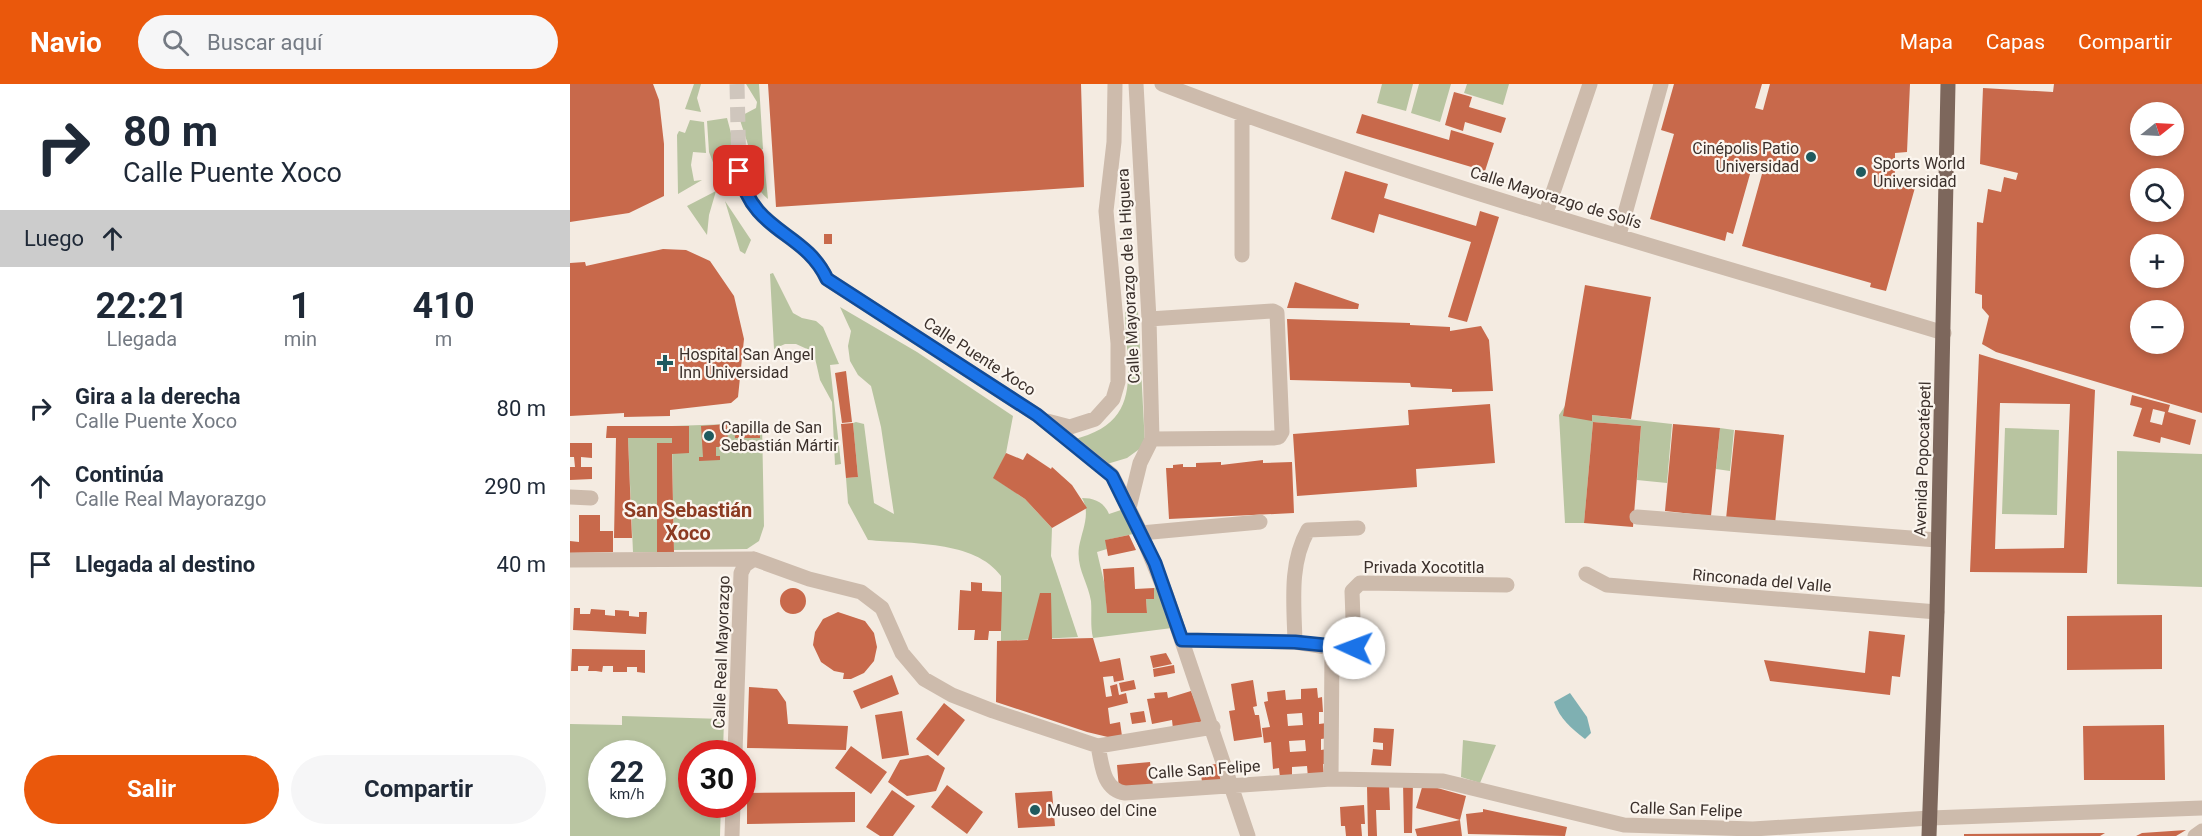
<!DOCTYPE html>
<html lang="es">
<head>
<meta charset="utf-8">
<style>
  body { margin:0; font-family:Roboto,sans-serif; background:#f6f6f7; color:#1f2937; height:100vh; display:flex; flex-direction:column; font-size:22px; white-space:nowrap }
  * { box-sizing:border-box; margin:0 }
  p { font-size:20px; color:#747a83 }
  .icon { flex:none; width:33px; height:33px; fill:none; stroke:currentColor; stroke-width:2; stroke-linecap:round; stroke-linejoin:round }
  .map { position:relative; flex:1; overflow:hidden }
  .panel { display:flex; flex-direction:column; background:#fff; width:570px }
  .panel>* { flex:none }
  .hud { background:#fff; color:#1f2937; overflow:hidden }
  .needle { width:39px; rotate:72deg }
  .fabs { position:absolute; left:1560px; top:18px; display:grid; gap:12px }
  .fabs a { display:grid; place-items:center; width:54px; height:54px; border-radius:50%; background:#fff; box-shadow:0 3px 9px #0003; font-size:30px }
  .speed { position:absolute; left:18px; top:656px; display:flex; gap:12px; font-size:30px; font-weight:700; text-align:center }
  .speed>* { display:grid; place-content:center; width:78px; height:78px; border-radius:50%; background:#fff; box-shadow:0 3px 9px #0003; line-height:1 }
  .speed small { font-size:15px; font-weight:400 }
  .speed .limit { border:9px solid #d22; background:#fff; color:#111 }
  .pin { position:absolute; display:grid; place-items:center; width:51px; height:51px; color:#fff; margin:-26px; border-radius:12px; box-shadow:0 3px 9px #0006 }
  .me { position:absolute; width:66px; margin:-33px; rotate:272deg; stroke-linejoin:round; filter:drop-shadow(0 0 4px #0008) }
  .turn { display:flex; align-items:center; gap:21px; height:126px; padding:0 24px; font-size:27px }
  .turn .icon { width:78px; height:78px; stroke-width:2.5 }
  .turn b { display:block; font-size:42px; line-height:51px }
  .then { display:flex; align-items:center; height:57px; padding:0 24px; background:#0003; gap:12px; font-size:22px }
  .eta { display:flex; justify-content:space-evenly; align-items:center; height:102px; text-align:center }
  .eta b { font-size:36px; font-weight:700; line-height:42px }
  .action { display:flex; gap:12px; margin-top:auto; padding:12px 24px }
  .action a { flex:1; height:69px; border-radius:36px; background:#ea580c; color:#fff; font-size:24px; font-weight:700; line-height:69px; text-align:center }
  .action a+a { background:#f6f6f7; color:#1f2937 }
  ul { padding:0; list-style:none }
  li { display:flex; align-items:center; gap:18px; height:78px; padding:0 24px }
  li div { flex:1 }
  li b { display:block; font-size:22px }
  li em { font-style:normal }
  header { display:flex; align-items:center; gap:36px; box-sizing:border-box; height:84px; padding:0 30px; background:#ea580c; color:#fff }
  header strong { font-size:28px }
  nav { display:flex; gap:33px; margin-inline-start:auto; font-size:21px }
  .search { width:420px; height:54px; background:#f6f6f7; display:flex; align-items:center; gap:15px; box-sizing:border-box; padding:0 21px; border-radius:33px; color:#747a83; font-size:22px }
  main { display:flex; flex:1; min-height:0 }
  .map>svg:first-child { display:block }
  .green { fill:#b8c4a0; fill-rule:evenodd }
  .water { fill:#7fb0b2 }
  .building { fill:#c8694b; fill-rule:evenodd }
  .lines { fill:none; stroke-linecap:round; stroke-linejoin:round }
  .minor-tunnel { stroke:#cfc6bd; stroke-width:15; stroke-dasharray:15 8; stroke-linecap:butt }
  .minor { stroke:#cdbbac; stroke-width:15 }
  .major { stroke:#7d675c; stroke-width:15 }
  .route-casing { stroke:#114b97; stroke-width:15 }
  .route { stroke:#1a73e8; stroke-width:10 }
  .poi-dot { fill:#1f5a5e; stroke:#fbf5ee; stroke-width:2 }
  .labels { text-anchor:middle; stroke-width:4.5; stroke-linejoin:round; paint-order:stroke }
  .poi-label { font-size:16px; fill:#3b302b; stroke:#fbf5ee; text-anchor:start }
  .street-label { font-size:16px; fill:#3b302b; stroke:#fbf5ee }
  .quarter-label { font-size:20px; font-weight:bold; fill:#8c3b22; stroke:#fbf5ee }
</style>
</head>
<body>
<header>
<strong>Navio</strong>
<div class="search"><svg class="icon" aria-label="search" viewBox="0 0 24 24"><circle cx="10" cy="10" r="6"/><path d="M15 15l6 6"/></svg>Buscar aquí</div>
<nav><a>Mapa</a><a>Capas</a><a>Compartir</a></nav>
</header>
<main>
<section class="panel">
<div class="hud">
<div class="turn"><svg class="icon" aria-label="right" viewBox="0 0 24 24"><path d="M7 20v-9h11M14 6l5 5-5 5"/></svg><div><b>80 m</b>Calle Puente Xoco</div></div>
<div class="then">Luego<svg class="icon" aria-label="ahead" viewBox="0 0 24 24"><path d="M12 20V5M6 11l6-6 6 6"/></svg></div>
</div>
<div class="eta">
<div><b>22:21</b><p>Llegada</p></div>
<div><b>1</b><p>min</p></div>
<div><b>410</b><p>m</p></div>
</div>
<ul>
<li><svg class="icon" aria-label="right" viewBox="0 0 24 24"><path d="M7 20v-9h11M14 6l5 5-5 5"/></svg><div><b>Gira a la derecha</b><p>Calle Puente Xoco</p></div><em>80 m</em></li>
<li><svg class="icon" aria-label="ahead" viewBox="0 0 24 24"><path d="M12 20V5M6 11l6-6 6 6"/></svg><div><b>Continúa</b><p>Calle Real Mayorazgo</p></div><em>290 m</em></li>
<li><svg class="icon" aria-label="arrive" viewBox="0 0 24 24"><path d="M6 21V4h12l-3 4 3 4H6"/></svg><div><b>Llegada al destino</b></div><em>40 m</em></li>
</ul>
<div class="action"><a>Salir</a><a>Compartir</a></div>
</section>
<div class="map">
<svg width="1632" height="752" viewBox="0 0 1632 752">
  <rect width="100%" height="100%" fill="#f4ebe1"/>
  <path class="green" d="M124,0H131L127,14L131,28L115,25Z
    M176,0H189L193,65L182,73L169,33L186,24L187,18Z
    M812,0H843L836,27L807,19Z
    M849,0H881L870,38L841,29Z
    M897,0H939L933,21L894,9Z
    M157,34L166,68L146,86L139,68L137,37Z
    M120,36L134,38L136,69L123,68L121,81L124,97L132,96L108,110L107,51L109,47L115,49Z
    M193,67L198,115C185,104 180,92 181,75Z
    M146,107L139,131L137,151L117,122Z
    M155,117L181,156L175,170L170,167Z
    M203,189L223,229L232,234L246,237L253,243L269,280L260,281L271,380L265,381L262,318L250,296L245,274L237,265L226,260H215L204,265L200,190Z
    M270,223L347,268L443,332L436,369L424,394L455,415L482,444L481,472L508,553L431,557V492C405,456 339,460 298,456L278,419L276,394L288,393L283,339L286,338L294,340L304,419L324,430L311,343L301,302L288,291L280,277L278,262L281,247Z
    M563,223L568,227L575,361L557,374L537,380L502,356C576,338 556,287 555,228L558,224Z
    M995,322L1022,336V331L1102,340L1097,399L1067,396L1071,342L1023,338L1014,439H995L989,331Z
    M192,339L194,442L189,457L177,465L104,466L102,359H87V468H63L58,354H102V342Z
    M1150,344L1164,346L1160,387L1146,385Z
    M1435,344L1489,346L1487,431L1432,430Z
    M1547,367L1632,370V503L1547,500Z
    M512,414C524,414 534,418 539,430L551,426L563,450L536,456L537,465L527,468L535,502L537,529H577L576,515H584V504L588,503L602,544L523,554C520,541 522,531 521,517C518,498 506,484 509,463C512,446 521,430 512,414Z
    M52,632L154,635L153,669H122V720H151L150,752H0V640L52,641ZM32,669H82V720H32Z
    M893,656L926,661L910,699L891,693Z"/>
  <path class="water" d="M1000,609L1017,633L1021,649L1015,655C1001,644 990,635 984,618Z"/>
  <path class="building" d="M0,0H83L89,16L94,60V112L59,129L0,138Z
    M198,0H511L514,103L206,123Z
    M1104,0H1192L1185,24L1193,26L1200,0H1340L1337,68L1325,69V94L1346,100L1316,207L1300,203L1301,199L1172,162L1195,79L1184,76L1163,150L1157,148L1155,157L1080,135L1104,50L1091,46Z
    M1484,0H1632V329L1426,268L1412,260L1419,232L1412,224V211L1405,209L1407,138L1413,139L1418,105L1431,108L1434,93L1446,96L1448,89L1410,80L1413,4L1483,8ZM1570,28H1604V62H1570ZM1570,94H1604V128H1570ZM1570,160H1604V194H1570ZM1570,226H1604V260H1570Z
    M884,8L902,13L899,23L936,34L931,49L895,38L893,47L875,41Z
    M792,30L879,56L881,46L924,59L915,87L786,49Z
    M775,87L818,100L814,114L906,142L910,127L929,133L897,238L878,233L901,158L809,130L804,149L761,135Z
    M254,150H262V160H254Z
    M93,165L116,166L140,177L164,212L174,255L168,313L161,319L100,326V332L54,333V329L0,332V179L15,178L16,182Z
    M725,198L789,220L788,225L717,224Z
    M1015,201L1081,213L1061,335L1022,331V337L993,332Z
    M717,235L840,239V241L880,243V247L911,242L919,256L923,307L882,308V305L841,303L840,299L720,296Z
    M1409,270L1525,306L1517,489L1400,488ZM1430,319L1500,320L1494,464L1425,465Z
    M276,287L282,338L272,339L265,289Z
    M1562,311L1600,321L1598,328L1626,336L1620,361L1591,353L1590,359L1563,352L1572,324L1560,321ZM1583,325L1595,328L1592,341L1580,338Z
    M920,320L925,379L846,385L847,403L727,412L723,350L839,341L838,326Z
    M1023,338L1071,342L1063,443L1014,439Z
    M190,339V354H165L164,340Z
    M283,339L288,393L276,394L271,340Z
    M157,340L158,363H146V372H150V376L129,377V373H133L131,342Z
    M1103,340L1150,344L1141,432L1095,427Z
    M37,342H119V369L102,370L104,468H87V359H102V354H58L62,454H44L46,354H36Z
    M1165,346L1214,351L1205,440L1156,435Z
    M0,359H22V374L11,373V383H22V395L0,396V383H5L4,373H0Z
    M436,369L453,376L457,369L481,385L482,383L502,401L517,424L482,444L455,415L423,394Z
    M693,376V379L722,378L724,429L599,435L596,384H603V381L613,380V383H626V379L651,378V381Z
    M9,431H30V447H43V468L0,469V457L9,458Z
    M559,451L566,466L538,472L535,456Z
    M564,483L565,505L584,504V515H576L577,529H537L533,485Z
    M401,498L412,499V507L432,508L431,547H419L418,556H404L405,546H388L390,506L401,507Z
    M210 517a13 13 0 1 1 26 0a13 13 0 1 1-26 0Z
    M470,509H481L482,555L523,554L530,578L550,574L554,596L544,598L543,592L533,593L536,613L542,612L540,602L547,600L549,611L556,609L558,619L538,624L540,640L550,638L552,652L542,654L517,648L426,618L427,557L458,556Z
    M4,524H10V530H20L21,525L35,526V531L45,532V526L59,527V532L69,533V528H77L76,550L3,546Z
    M268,528L295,537L304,549L307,563L304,577L294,589L281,595H273L274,589L264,587L251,578L243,561L245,548L253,535Z
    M1592,531V585L1497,586V532Z
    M1299,547L1335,551L1330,593L1322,592L1320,611L1200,597L1194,576L1295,589Z
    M2,565L75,566V589L67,588V583H57V588H43V582H33L32,588L26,587H18L19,582H8V587H1Z
    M596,569L602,580L583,584L580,572Z
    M604,581L605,589L584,593L583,585Z
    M322,591L329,610L291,625L283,607Z
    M564,596L566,605L551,608L549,599Z
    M683,596L687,622L683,623L685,631H689L692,653L664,657L659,627L665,626L661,600Z
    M179,603L207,605L216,618L218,640L278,642L276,666L177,664Z
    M747,604L748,614L752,613L753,628H749V640L757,639L758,654L751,655V666L757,665L758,680H753L754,694H738L737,682L722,683V694H710L709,684L703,685L701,658L694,659L692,644L700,643L694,618L698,617L697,608L715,606L716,616L731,615V605ZM732,629L733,641L718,642L717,630ZM735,656L736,667L720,668L719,657Z
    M621,607L633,637L603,645L602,636L582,640L577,615L585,614L584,609L597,608L598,614Z
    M374,619L395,636L368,672L346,655Z
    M332,627L339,671L312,675L305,631Z
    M574,627L576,638L562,640L560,629Z
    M1594,641L1595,696H1514L1513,642Z
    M804,644L824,645L821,682L801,681L803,665L813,666V659L803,658Z
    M281,662L317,688L301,710L265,684Z
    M358,671L375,684L366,707L337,712L318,698L330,676Z
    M580,678L583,702L549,705L547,681Z
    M646,680L651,696L632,698L630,682Z
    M833,698H843L842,749H834Z
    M853,700L896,712L890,736L846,724Z
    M377,701L413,728L397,750L361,723Z
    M819,701L820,726H806L807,752H798L797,702Z
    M322,706L345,722L323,752H310L296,743Z
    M482,707L485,742L448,744L445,709Z
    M285,708V738L177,740V709Z
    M794,721L795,740H791L792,752H776L775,742H771L770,723Z
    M913,725L997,743L995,752L898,750L896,730L913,728Z
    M890,736L892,752H847L845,745Z
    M1616,746L1606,752H1566L1572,749Z
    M1535,749L1530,752H1394V750Z"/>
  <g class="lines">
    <path class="minor-tunnel" d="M167,0L169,87"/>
    <path class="minor" d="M592,0C847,98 1112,170 1374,249
      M169,87C183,150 234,146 257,195L467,331L542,391L571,449L596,510L678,752
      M976,129L1020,0
      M1049,151L1091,0
      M672,171V31
      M579,235L703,227L707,229L712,348L709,353L703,354L582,355
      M477,337L500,343L525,335L543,315L548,298V259L536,127L544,58L545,0
      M0,413L21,414
      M559,424L570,379L582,355L579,235L566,0
      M1067,433L1367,456
      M571,449L690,438
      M0,476L184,475L239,495L291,508L312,524L332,569L354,595L382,611L423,627L528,662L643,643
      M1016,490L1037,501L1367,528
      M612,556L725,558L762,564L761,695
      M725,558C724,519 719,480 738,446L788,444
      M762,564H784L782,507L790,499L937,501
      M528,662C532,681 533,706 555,709L761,695L873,697L1054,741L1183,745L1360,734L1632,724
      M165,669L171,489L175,481L184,475
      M162,752L163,720
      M1625,752L1632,747"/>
    <path class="major" d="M1359,752L1367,528L1378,0"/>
  </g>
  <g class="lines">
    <g class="route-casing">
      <path id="route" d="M169,87C183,150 234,146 257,195L467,331L542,392L585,479L612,556L725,558L784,564"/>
    </g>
    <use href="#route" class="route"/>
  </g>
  <g class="poi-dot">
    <circle cx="1241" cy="73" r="6"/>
    <circle cx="1291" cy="88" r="6"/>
    <path d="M92 270h6v6h6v6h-6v6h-6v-6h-6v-6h6z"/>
    <circle cx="139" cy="352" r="6"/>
    <circle cx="465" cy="726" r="6"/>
  </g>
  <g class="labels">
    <g class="poi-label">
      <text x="1229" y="70" text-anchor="end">Cinépolis Patio<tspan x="1229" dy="18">Universidad</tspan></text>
      <text x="1303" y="85">Sports World<tspan x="1303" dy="18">Universidad</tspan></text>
      <text x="109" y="276">Hospital San Angel<tspan x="109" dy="18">Inn Universidad</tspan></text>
      <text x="151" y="349">Capilla de San<tspan x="151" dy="18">Sebastián Mártir</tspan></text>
      <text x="477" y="732">Museo del Cine</text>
    </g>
    <g class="street-label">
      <text transform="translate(986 113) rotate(17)" y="6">Calle Mayorazgo de Solís</text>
      <text transform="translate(558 192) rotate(-93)" y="6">Calle Mayorazgo de la Higuera</text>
      <text transform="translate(410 272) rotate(33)" y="6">Calle Puente Xoco</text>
      <text transform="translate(1352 375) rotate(-88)" y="6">Avenida Popocatépetl</text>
      <text x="854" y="489">Privada Xocotitla</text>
      <text transform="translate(1192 496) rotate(5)" y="6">Rinconada del Valle</text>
      <text transform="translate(151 568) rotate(-88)" y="6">Calle Real Mayorazgo</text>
      <text transform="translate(634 685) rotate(-4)" y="6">Calle San Felipe</text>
      <text transform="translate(1116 725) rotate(2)" y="6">Calle San Felipe</text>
    </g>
    <g class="quarter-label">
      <text x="118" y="433">San Sebastián<tspan x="118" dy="23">Xoco</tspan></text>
    </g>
  </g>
</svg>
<div class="fabs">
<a><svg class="needle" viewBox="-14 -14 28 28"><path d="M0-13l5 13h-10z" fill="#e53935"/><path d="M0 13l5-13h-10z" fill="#747a83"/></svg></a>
<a><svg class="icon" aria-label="search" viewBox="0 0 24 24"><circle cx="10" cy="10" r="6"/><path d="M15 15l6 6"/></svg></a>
<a>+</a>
<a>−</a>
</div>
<div class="speed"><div>22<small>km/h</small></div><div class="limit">30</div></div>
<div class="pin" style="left:169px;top:87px;background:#d93025"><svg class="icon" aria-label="arrive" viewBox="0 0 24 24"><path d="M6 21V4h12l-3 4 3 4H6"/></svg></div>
<svg class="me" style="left:784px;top:564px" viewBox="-20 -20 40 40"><circle r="19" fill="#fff"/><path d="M0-13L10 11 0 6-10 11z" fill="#1a73e8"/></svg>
</div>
</main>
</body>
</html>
